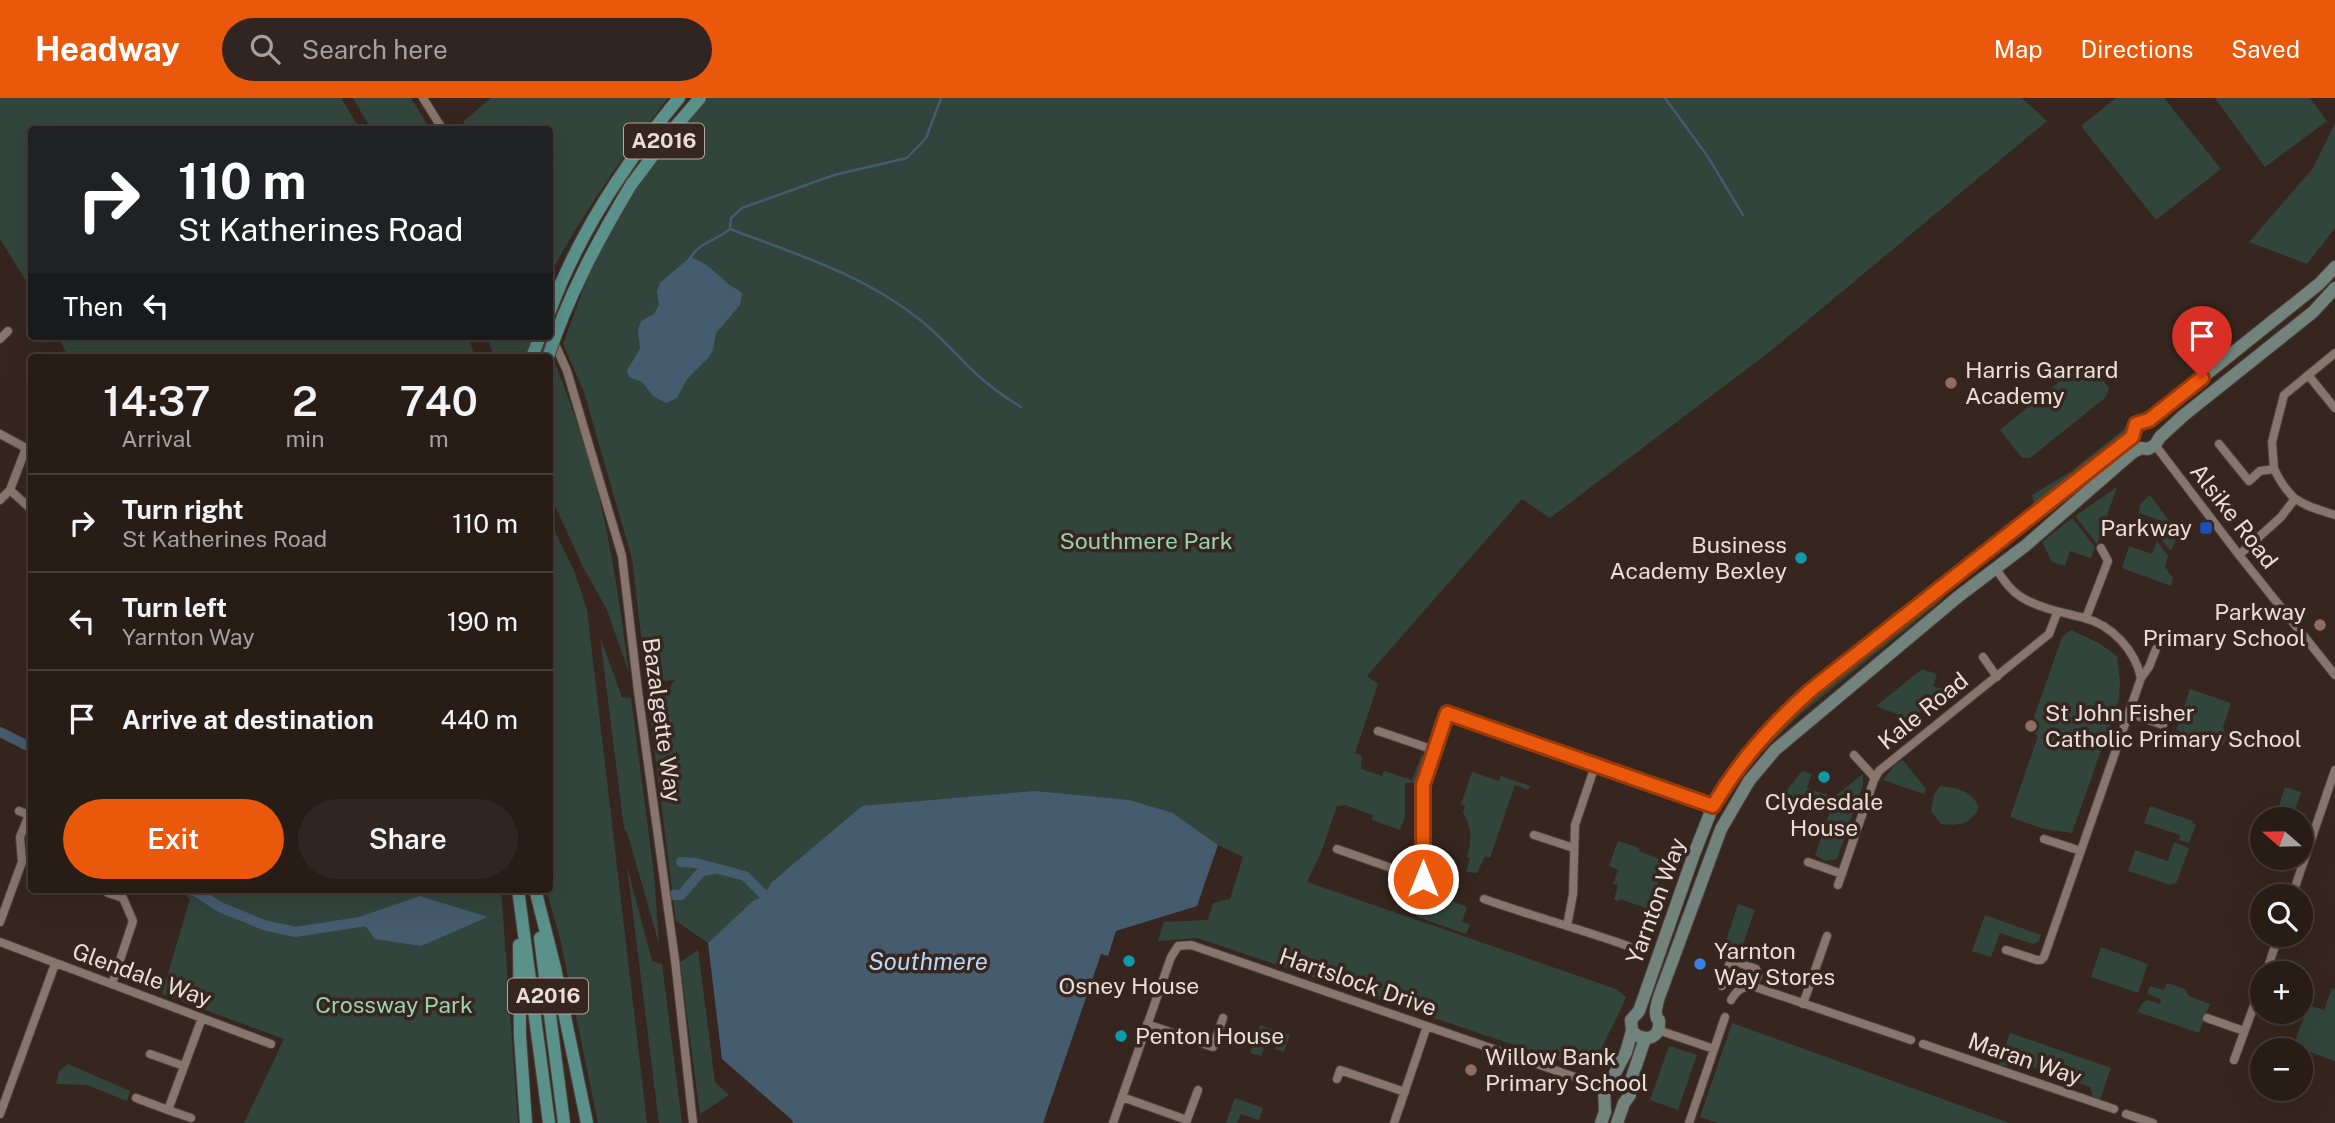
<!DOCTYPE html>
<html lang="en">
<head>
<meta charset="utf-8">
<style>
  body { margin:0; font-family:"Public Sans",sans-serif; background:#302520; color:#f1f3f6; height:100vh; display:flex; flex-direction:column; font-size:26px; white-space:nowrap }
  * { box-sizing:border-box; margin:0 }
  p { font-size:23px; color:#a5a1a1 }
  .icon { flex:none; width:38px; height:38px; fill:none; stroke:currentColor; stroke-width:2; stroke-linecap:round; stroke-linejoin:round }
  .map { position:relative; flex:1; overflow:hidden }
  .side { position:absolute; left:28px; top:256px; width:525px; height:539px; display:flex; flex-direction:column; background:#281c17; border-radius:7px; box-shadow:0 7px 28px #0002,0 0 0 2px #443a36 }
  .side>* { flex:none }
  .hud { position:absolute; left:28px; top:28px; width:525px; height:214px; border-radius:7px; box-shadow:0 7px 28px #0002,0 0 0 2px #443a36; background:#202124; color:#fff; overflow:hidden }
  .needle { width:46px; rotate:290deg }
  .tools { position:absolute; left:2250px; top:709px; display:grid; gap:14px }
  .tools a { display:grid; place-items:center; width:63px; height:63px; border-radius:50%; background:#281c17; box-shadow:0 7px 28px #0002,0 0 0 2px #443a36; font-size:35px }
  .pin { position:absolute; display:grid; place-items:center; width:60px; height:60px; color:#fff; margin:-72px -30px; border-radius:50% 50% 50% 0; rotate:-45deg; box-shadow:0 0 7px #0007 }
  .pin .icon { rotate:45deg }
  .me { position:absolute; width:77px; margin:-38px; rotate:0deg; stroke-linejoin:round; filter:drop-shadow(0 0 5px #0008) }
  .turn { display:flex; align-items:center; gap:24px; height:147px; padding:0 35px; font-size:32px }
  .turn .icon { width:91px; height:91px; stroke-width:2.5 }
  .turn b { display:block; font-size:49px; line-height:60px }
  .then { display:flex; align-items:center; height:66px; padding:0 35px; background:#0003; gap:14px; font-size:26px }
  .eta { display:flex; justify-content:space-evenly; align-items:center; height:119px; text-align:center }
  .eta b { font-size:42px; font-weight:600; line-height:49px }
  .primary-button { display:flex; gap:14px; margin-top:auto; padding:14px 35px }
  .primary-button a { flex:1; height:80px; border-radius:42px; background:#ea580c; color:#fff; font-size:28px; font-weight:600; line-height:80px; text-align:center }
  .primary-button a+a { background:#302520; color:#f1f3f6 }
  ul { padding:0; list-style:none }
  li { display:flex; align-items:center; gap:21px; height:98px; padding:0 35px; border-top:2px solid #443a36 }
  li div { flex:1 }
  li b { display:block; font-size:26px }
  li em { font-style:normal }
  header { display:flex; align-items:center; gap:42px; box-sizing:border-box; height:98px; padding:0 35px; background:#ea580c; color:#fff }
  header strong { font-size:33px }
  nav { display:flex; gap:38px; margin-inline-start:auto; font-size:24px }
  .search { width:490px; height:63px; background:#302520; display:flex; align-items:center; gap:18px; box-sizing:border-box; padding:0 24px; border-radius:38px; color:#a5a1a1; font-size:26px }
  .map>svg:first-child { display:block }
  .green { fill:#32453c }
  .water { fill:#455b6e }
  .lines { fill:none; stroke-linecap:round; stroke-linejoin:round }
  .stream { stroke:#455b6e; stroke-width:2.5 }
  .canal { stroke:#455b6e; stroke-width:10 }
  .street-casing { stroke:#4e413b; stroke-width:10 }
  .secondary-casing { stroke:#4e413b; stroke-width:14 }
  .primary-casing { stroke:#4e413b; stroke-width:14 }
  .street { stroke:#88756d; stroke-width:8 }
  .secondary { stroke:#71837c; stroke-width:12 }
  .primary { stroke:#5a928b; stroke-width:12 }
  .primary-bridge-casing { stroke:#4e413b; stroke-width:14; stroke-linecap:butt }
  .primary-bridge { stroke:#5a928b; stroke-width:12 }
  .route-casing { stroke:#983908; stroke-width:18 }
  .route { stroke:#ea580c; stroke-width:12 }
  .education-dot { fill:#8d6e63; stroke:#36261f; stroke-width:2.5 }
  .transit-dot { fill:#1a4fb4; stroke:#36261f; stroke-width:2.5 }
  .culture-dot { fill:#0f9aa8; stroke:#36261f; stroke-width:2.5 }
  .shop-dot { fill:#3f7fe0; stroke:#36261f; stroke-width:2.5 }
  .labels { text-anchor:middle; stroke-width:7; stroke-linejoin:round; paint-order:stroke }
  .shield { fill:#36261f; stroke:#b3a7a2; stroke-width:2 }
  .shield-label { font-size:21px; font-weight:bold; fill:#e9deda }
  .poi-label { font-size:23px; fill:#e9deda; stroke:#36261f; text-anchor:start }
  .street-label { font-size:23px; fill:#e9deda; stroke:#36261f }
  .park-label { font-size:23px; fill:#98d1b6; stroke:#36261f }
  .water-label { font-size:24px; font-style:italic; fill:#b6d9f7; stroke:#36261f }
</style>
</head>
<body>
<header>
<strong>Headway</strong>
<div class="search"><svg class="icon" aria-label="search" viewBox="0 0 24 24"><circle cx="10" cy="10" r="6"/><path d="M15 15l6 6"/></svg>Search here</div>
<nav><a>Map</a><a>Directions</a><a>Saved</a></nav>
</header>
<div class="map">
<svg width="2335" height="1025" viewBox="0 0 2335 1025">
  <rect width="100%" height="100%" fill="#36261f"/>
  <path class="green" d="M0,0H341L360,31L32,32L31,191L0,141Z
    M353,0H411L430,31H371Z
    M491,0H668C624,57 583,114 550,177V32L460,31L465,22Z
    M708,0H2022L2047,23L1772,252L1550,420L1522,401L1367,578L1378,586L1355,655L1362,658L1361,671L1382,678L1384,673L1412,682L1421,658L1425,659L1417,685H1405V718L1400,732L1372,722L1373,717L1345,707L1337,708L1321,755L1307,784L1616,891L1626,899C1618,920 1605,939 1598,961L1579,969L1197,840L1158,843L1164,824L1208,822L1213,805L1230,801L1243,759L1218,747L1173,715L862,708L708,845L676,823L650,616L675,582L662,583L648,595L632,461L584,294L563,246L589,175L652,58Z
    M2116,0H2164L2221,71L2156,122L2081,28Z
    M2215,0H2310L2327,23L2265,69Z
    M2335,25V130L2307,166L2249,144L2313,70Z
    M58,238H468L475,259H68Z
    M486,238H544C565,289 585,342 598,395C613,455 621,515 629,575L607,512L583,469L550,397V259H495Z
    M2093,271L2109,290L2106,299L2030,360H2022L2000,332L2071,274Z
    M2128,328L2122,340L2034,408L2032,397L2070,374Z
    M2117,389L2097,446L2075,418Z
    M2150,397L2178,435L2171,453L2159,439L2164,424L2139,415L2140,406Z
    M2072,420L2095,449L2091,460L2070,453L2065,468L2052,464L2042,444Z
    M550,423L575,475L587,512L647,1025H598L560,840L546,791H550Z
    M2157,443L2168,458L2165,469L2173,480L2171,488L2122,470L2129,448L2152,456Z
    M1938,497L1942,502L1797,619L1741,675L1756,651L1789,617Z
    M2071,532L2099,545L2117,558L2120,584L2119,601L2072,735L2044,731L2010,719L2038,638L2029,634L2062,539Z
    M600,539L622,599L631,600L654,776L659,846L628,737L624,730Z
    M1922,571L1937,576L1933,588L1948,593L1905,627L1904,619L1876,608Z
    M2190,591L2231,605L2223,629L2226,638L2223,648L2176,632Z
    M1903,662L1926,691L1924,696L1883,682L1895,667Z
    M1802,673L1812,676L1807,690L1830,698L1808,714L1798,712L1799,708L1780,701Z
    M1472,674L1499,683L1501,678L1530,688L1528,692L1515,687L1490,760L1485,758L1477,775L1466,774L1470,760L1467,759C1472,741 1472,731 1463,714L1465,708L1461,706Z
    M1863,676V687L1837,761L1826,763L1815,758L1835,698Z
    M1940,688C1957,690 1971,692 1979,709C1972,726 1959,728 1941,726L1931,713L1934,697Z
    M2285,689L2301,694L2292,721L2275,720Z
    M2150,708L2193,723L2192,725L2196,726L2189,745L2179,742L2180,737L2144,725Z
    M1618,743L1639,750L1640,754L1666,763L1648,811L1620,801L1619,803L1614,802L1618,787L1613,786L1618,772L1609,768Z
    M2174,744L2189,750L2176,786L2172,785L2171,787L2128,773L2135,752L2168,763Z
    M627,768L652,863L662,866L682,1025H659Z
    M180,791H501L518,1025H244L284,941L162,896L190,801Z
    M1429,794L1467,809L1462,824L1470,827L1466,836L1418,819L1425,799H1428Z
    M1738,806L1755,812L1741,852L1725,846Z
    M1985,817L2041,837L2039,843L2033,846L2000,835L1991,859L1972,853Z
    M2101,849L2148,866L2138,895L2091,879Z
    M698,852L715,984L729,997L700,1016L680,864Z
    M2167,885L2185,891L2189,898L2210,906L2199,935L2138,914L2142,905L2148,902L2160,906L2161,901L2147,896L2150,888L2164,892Z
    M2332,890L2335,891V963L2296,949L2294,946L2308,907L2324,912Z
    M1732,925L2009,1025H1718L1700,1019Z
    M1260,927L1290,937L1284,954L1275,951L1276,946L1266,943L1261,958L1250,955Z
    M2010,935L2111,970L2100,1002L2093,999L2090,989L2031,968L1999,967Z
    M1669,948L1697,957L1678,1012L1650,1002Z
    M68,966L130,993L127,1003L87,987L56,986L59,973Z
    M1235,1000L1263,1010L1259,1022L1241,1016L1237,1025H1226Z"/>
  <path class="water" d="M690,159C706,164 716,175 727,185C732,189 737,191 742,195L740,207L716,235L713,252L709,259L687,281L677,300L666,305L653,298L642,284L629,279L627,272L640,251L638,232L641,223L654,216L659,207L657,193L660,185Z
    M1034,693L1129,702L1173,715L1218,747L1197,808L1116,833L1108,858L1101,856L1043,1025H793L792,1022L722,961L708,845L753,803L764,797L771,785L862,708Z
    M420,798L488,819L421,848L375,841L359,819Z"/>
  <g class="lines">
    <path class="stream" d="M1665,0L1708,59L1743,117
      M730,131C798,157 862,176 919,221C938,236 953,253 970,270C985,285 1003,298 1021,309
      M689,162C700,143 714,144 730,131L731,120L742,110L834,77L907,60L926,40L941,0"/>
    <path class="canal" d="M0,634L32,650
      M681,764L696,765L745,778L764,797
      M192,791L220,809L264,827L295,834L373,822
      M673,797H681L702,773L715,771"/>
    <g class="street-casing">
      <path id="street" d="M423,0L443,32
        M550,235L567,273L622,458L638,593L675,862L693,1025
        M0,241L8,233
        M2308,277L2335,310
        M0,336L26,350
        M2219,346L2249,383L2260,373L2274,371C2291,405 2301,406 2335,417
        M2155,347L2239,457L2335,577
        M2274,371L2272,344L2284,297L2335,255
        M10,392L32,412
        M0,402L10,392L26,350L32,346
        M2239,457L2281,419L2294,402
        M1996,471C2003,481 2010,492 2021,499C2041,511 2062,514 2084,520C2112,527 2135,552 2141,580L2044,859L2041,862H2037L2006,852
        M2086,520L2108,463L2101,450
        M1983,559L1997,579
        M2141,580L2149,569L2156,551
        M2129,615L2163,627
        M1378,633L1434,652
        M1854,657L1875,680
        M1534,737L1574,750
        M2044,741L2081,753
        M1337,751L1423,781V686L1447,615L1713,708
        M1808,764L1842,776
        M1838,787L1874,682L1879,673L2049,536L2057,515
        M108,795L123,800L133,823L112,886
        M2292,798L2335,672
        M1484,801C1532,818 1580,831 1628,848
        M0,824L22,764L20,739L29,717L19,713
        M1567,828L1573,796L1575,727L1596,665
        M0,844L271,946
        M2266,875L2279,836
        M1722,888L1729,867L1737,864L1756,871L1758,878L1752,888
        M1731,902C1736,893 1741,889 1752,888L1911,942
        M1803,906L1827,838
        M2207,920L2244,933
        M1147,926L1213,949L1223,920
        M1658,932L1714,951
        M1923,946L2114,1011
        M150,956L184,968
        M2234,962L2263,883
        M1337,981L1340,972L1405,994
        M1122,999L1187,1022L1198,992
        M136,1000L168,1012
        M0,1016L55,866
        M2126,1016L2153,1025
        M191,1020L168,1012L202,920
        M1113,1025L1171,859L1178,848L1191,847L1604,989
        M1394,1025L1427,928
        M1689,1025L1725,919"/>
    </g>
    <g class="secondary-casing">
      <path id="secondary" d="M1632,933C1640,942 1657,944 1659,928C1660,916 1657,927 1656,916C1655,912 1658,903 1659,899L1721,731L1749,683L1775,652L1959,498L2025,448L2132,355L2141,350L2148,351L2155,347L2160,339L2184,317L2313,214L2335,190
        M1601,1025L1605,1014L1604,989L1612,981L1626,954L1632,933L1631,922L1639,913L1694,756L1713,708L1747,656L1777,623L1811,592L2088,374L2132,339L2136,326L2149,322L2319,186L2335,169
        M1617,1025L1624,1005L1630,997L1629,988L1645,941"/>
    </g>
    <g class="primary-casing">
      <path id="primary" d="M631,87L670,35L700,0
        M550,213C579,134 625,65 679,0
        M532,259L540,238
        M518,791L549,1025
        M535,791L555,870L587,1025
        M540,840L564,1025
        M519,847L520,938L526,1025"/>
    </g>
    <use href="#street" class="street"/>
    <use href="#secondary" class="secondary"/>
    <use href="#primary" class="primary"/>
    <g class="primary-bridge-casing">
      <path id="primary-bridge" d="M548,259C568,198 598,142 631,87"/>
    </g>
    <use href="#primary-bridge" class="primary-bridge"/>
  </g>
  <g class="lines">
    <g class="route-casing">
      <path id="route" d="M1423,781V687L1447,615L1713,708C1741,661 1771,628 1811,592L2132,339L2136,326L2149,322L2202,280"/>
    </g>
    <use href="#route" class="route"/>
  </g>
  <g class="education-dot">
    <circle cx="1951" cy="285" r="7"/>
    <circle cx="2320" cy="527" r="7"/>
    <circle cx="2031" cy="628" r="7"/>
    <circle cx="1471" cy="972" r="7"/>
  </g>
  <rect class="transit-dot" x="2199" y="423" width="14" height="14" rx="3.5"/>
  <g class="culture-dot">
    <circle cx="1801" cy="460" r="7"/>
    <circle cx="1824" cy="679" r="7"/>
    <circle cx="1129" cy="863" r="7"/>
    <circle cx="1121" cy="938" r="7"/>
  </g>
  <circle class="shop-dot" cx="1700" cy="866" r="7"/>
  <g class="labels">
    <g class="shield">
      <rect x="624" y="25.5" width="80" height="35" rx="5"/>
      <rect x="508" y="880.5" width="80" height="35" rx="5"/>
    </g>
    <g class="shield-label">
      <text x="664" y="50">A2016</text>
      <text x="548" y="905">A2016</text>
    </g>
    <g class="poi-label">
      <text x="1965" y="280">Harris Garrard<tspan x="1965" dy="26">Academy</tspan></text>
      <text x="2192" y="438" text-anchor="end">Parkway</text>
      <text x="1787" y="455" text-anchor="end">Business<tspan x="1787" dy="26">Academy Bexley</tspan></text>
      <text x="2306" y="522" text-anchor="end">Parkway<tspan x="2306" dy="26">Primary School</tspan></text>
      <text x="2045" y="623">St John Fisher<tspan x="2045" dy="26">Catholic Primary School</tspan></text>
      <text x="1824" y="712" text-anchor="middle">Clydesdale<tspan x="1824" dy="26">House</tspan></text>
      <text x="1714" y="861">Yarnton<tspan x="1714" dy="26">Way Stores</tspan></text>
      <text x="1129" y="896" text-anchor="middle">Osney House</text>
      <text x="1135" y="946">Penton House</text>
      <text x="1485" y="967">Willow Bank<tspan x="1485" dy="26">Primary School</tspan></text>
    </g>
    <g class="street-label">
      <text transform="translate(2234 418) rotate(52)" y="8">Alsike Road</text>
      <text transform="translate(1923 613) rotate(-39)" y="8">Kale Road</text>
      <text transform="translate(662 622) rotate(82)" y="8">Bazalgette Way</text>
      <text transform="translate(1656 803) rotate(-70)" y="8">Yarnton Way</text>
      <text transform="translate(142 877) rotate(20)" y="8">Glendale Way</text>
      <text transform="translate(1358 884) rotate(19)" y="8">Hartslock Drive</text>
      <text transform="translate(2025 961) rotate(19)" y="8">Maran Way</text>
    </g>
    <g class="park-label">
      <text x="1146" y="451">Southmere Park</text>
      <text x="394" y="915">Crossway Park</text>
    </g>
    <g class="water-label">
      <text x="928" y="872">Southmere</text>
    </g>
  </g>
</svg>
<div class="tools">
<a><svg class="needle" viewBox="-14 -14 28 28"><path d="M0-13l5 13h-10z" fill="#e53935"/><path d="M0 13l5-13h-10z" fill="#a5a1a1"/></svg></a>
<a><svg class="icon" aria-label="search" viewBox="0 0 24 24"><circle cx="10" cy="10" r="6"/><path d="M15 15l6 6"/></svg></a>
<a>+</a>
<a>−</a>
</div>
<div class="pin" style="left:2202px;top:280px;background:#d93025"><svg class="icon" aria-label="arrive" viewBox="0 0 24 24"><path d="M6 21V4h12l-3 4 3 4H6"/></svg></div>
<svg class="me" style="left:1423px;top:781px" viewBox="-20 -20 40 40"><circle r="17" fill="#ea580c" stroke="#fff" stroke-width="3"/><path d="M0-11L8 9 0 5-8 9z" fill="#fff"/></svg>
<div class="hud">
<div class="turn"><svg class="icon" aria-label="right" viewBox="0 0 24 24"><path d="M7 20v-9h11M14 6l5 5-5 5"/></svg><div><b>110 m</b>St Katherines Road</div></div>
<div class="then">Then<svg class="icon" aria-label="left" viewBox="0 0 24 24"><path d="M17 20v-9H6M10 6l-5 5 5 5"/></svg></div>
</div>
<section class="side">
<div class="eta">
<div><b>14:37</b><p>Arrival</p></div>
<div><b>2</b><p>min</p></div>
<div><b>740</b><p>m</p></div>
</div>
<ul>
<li><svg class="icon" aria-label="right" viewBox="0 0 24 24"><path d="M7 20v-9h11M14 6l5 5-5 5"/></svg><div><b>Turn right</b><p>St Katherines Road</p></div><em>110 m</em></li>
<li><svg class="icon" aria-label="left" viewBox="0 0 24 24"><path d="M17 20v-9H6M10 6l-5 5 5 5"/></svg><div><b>Turn left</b><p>Yarnton Way</p></div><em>190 m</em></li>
<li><svg class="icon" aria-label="arrive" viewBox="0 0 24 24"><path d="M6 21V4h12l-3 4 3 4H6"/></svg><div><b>Arrive at destination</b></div><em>440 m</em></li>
</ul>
<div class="primary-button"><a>Exit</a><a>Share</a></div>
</section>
</div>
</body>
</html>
